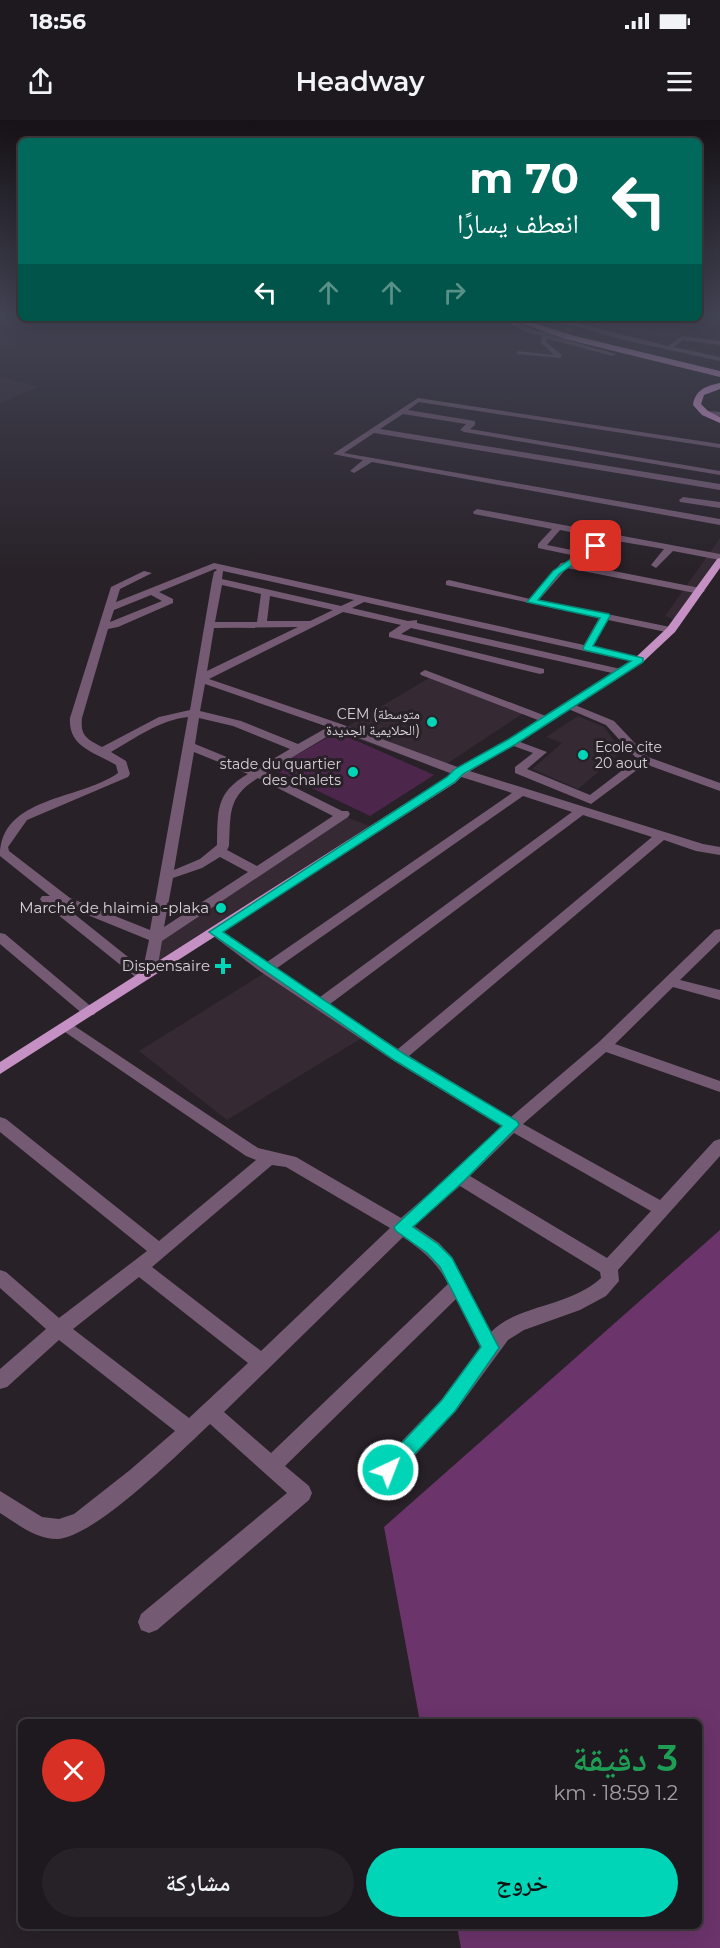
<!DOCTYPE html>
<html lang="ar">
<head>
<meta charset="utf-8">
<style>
  body { margin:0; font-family:Montserrat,"Noto Naskh Arabic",sans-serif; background:#262227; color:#f1f3f6; direction:rtl; height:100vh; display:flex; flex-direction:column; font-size:22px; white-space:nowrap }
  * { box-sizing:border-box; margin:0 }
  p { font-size:20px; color:#a1a0a4 }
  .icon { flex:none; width:33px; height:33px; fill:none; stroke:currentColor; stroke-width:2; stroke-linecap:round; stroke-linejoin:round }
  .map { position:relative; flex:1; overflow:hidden; direction:ltr }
  .panel { position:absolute; left:18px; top:1599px; width:684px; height:210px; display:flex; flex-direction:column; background:#1e191e; border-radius:9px; box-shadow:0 6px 24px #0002,0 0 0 2px #3c383c; direction:rtl }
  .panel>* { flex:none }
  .banner { position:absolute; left:18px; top:18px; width:684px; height:183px; border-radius:9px; box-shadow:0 6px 24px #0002,0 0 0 2px #3c383c; direction:rtl; background:#00695c; color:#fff; overflow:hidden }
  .pin { position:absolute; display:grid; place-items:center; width:51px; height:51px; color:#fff; margin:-26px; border-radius:12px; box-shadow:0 3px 9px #0006 }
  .me { position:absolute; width:66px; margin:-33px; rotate:43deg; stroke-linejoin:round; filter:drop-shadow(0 0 4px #0008) }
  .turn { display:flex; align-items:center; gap:21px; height:126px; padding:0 24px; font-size:27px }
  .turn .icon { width:78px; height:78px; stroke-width:2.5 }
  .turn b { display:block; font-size:42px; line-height:51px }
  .lanes { display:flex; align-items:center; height:57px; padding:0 24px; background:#0003; justify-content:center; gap:30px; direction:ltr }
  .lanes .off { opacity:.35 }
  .round { display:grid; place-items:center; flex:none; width:63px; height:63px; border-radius:32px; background:#262227 }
  .head { display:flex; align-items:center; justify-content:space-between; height:102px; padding:0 24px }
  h1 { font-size:36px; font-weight:600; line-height:45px; color:#1e9e55 }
  .action { display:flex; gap:12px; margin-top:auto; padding:12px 24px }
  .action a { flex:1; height:69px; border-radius:36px; background:#00d5b7; color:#111; font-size:24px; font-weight:600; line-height:69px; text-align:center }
  .action a+a { background:#262227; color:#f1f3f6 }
  .status { display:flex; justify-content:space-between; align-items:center; height:42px; padding:0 30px; background:#1e191e; direction:ltr }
  .status svg { height:16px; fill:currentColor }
  header { display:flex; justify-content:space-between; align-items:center; height:78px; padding:0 24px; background:#1e191e; font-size:27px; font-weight:600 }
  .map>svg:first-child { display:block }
  .built { fill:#352934 }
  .green { fill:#4c264b }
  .forest { fill:#6b346b }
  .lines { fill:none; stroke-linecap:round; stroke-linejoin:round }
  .minor-tunnel { stroke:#423c42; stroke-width:7; stroke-dasharray:7 4; stroke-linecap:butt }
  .minor { fill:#745b73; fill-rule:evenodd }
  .major { fill:#c590c3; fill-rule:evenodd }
  .highway { fill:#e5a5e3; fill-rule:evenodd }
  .route { fill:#00d5b7; stroke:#008a77; stroke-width:1.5 }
  .poi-dot { fill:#00d5b7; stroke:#282128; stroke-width:2 }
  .labels { text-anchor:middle; stroke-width:6; stroke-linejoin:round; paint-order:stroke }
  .far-poi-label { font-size:14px; fill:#d7d2d6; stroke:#282128; text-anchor:end }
  .poi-label { font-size:15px; fill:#d7d2d6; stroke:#282128; text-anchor:end }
</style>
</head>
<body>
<div class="status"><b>18:56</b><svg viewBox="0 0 49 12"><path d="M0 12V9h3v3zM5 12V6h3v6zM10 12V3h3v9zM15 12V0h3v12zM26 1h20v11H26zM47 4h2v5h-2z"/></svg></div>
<header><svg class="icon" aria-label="menu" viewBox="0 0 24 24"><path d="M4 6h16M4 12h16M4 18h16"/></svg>Headway<svg class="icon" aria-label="share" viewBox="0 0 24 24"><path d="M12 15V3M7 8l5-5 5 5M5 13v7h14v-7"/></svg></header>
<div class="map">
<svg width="720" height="1828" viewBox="0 0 720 1828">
  <rect width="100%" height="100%" fill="#282128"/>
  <path class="built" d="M0,256L38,267L0,283Z
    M720,418V433L675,500L665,496Z
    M429,558L525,592L439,649L338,612Z
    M578,596L604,607L622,632L578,669L532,649L562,623L546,617Z
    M341,695L370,706L153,844L157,818Z
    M266,852L362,918L227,1000L139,931Z"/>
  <path class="green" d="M604,198H641L690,205L675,218L593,206Z
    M337,612L434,655L370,696L272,649Z"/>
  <path class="forest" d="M720,1110V1828H461L457,1806H699V1602H420L384,1407Z"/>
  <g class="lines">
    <path class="minor-tunnel" d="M555,214L572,209"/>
    <path class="minor" d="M501,198H509L536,211L555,213L553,216L616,234L613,236L547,219L546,222L562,235L560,238L516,234L518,231L554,235L541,223L542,216L525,212Z
      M547,198H557L668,226L682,216L720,221V225L683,220L674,227L720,237V241L623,220Z
      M418,278L720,324V328L419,282L408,290L475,301V305L470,309L720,351V355L464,312L460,310L466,304L403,294L380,309L720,364V370L374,313L344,333L720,399V405L372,342L354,353L350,351L363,340L333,334Z
      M707,291L720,292V296L707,295Z
      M683,377L720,382V388L680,382L679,380Z
      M477,389L720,434V440L673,431L656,448L651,445L664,429L611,420L578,444L700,468L705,471L700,474L567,448L539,480L675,508V512L671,513L608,500L593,527L643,538V542L639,543L364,482L352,488L408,501L417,500V503L625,550V554L621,555L411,508L401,514L544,549V553L540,554L389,517V513L401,505L343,492L209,559L341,604L463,649L703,724L720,727V735L696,731L664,720L409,936L511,997L599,922L715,810L720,809V821L680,860L720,870V880L673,867L615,924L720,961V972L606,932L523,1004L660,1080L714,1021L720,1019V1036L618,1150L619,1161L606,1176L580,1190L524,1210L508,1220L456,1291L395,1357L388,1359L381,1357L378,1350L381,1343L442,1279L480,1227L456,1179L285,1346L309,1366L312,1373L309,1380L157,1510L149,1513L141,1510L138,1502L141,1494L287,1373L210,1304C181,1331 94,1418 57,1419C35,1419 18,1404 0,1393V1371L42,1397L59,1399L74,1394L130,1350L175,1311L59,1220L7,1267L0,1269V1249L46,1209L0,1168V1150L6,1152L59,1198L147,1131L0,1012V997L6,999L159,1121L256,1040L246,1036L62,910L60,906L67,901L258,1028L296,1037L401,1098L453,1053L501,1006L394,941L261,852L208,812L210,809H220L267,842L512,673L455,655L338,610L266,653L342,691H348L350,694L348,697L162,821L157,851L143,861L138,859L42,782L40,779L42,776H50L0,736C0,676 81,680 118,653L116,645C94,632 68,627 70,598L111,467L144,451L152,453L120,469L116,482L214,443L584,525L599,498L446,465V461L449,460L530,479L561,443L568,442L576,436L538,428V424L552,409L474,394L473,392ZM560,410L602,418L582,432L547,425ZM215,449L217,450L214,452L212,461L190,590L159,597L102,627C87,619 80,616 82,598L108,509L118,507L173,483V479L159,472ZM223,451L354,480L341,486L222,459ZM222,465L261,474L257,502H215ZM151,475L162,481L110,502L114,490ZM270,476L333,490L310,501H267ZM298,507L207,551L214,508ZM205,564L328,607L298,624L241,601L200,591ZM188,597L150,810L70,778L9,731L8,727L27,700L128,657L130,654L126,641L111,632C136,618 159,600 188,597ZM199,598L233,606L290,629L256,649L195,624ZM194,632L248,654C215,673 218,691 217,725L200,739L174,750ZM258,658L333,696L257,746L227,730L229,726C231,693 227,677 258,658ZM523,676L572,692L320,877L277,848ZM583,695L652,717L398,929L330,884ZM220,737L248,752L164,807L173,758L202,748ZM63,785L149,820L143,849ZM514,1013L651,1091L607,1138L470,1056ZM272,1045L286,1047L390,1108L261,1231L152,1147ZM460,1066L600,1152L601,1158C570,1187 519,1184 491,1212L452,1137L439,1123L414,1106ZM403,1117C423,1131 437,1142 448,1164L271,1333L224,1292ZM139,1157L248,1243L189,1298L73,1209Z
      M425,550L551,598L553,600L547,603L543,602L421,555L420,553Z
      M570,583L614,601L648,637L720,663V671L645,644L591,684L515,653V647L533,633L508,624V620L512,619L547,632L527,649L590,675L637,639L606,605L566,588L564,586Z
      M0,813L5,814L94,889L96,892L94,895H84L0,824Z"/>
    <path class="major" d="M720,438V448L675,512L643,542L516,624L463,655L455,663L0,954V942L447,657L455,649L508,620L635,538L667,508L717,439Z"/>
    <path class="highway" d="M507,198H518L571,215L720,251V257L565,219Z
      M720,263V269L704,275L701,284L708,291L720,297V303L702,295L693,285C695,270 706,266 720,263Z"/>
  </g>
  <linearGradient id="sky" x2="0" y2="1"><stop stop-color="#161216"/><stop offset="0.43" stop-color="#424353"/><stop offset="1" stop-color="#424353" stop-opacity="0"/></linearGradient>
  <rect width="720" height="453" fill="url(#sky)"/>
  <path class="route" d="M593,424L600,426L559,454L538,480L609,494L610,496L593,526L643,538V542L516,624L463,654L455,662L223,812L404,934L517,1001L519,1005L464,1061L413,1107L438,1124L452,1138L499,1228L455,1291L395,1355L388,1358L382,1355L379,1350L382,1344L442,1280L481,1227L440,1147L427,1133L396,1111L394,1107L502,1006L394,940L209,812L447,657L455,649L509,619L631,541L584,530L583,528L600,498L527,482L553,451Z"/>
  <g class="poi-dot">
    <circle cx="432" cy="602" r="6"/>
    <circle cx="583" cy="635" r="6"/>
    <circle cx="353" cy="652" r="6"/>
    <circle cx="221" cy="788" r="6"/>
    <path d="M220 837h6v6h6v6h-6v6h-6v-6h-6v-6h6z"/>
  </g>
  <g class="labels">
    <g class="far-poi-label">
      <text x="420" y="599">CEM (متوسطة<tspan x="420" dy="16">الحلايمية الجديدة)</tspan></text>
      <text x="595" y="632" text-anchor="start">Ecole cite<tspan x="595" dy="16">20 aout</tspan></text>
      <text x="341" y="649">stade du quartier<tspan x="341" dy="16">des chalets</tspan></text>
    </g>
    <g class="poi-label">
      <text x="209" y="793">Marché de hlaimia -plaka</text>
      <text x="210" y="851">Dispensaire</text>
    </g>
  </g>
</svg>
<div class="pin" style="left:596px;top:426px;background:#d93025"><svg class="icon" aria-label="arrive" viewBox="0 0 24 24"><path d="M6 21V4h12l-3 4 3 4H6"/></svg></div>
<svg class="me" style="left:388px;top:1350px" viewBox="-20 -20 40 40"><circle r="17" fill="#00d5b7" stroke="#fff" stroke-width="3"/><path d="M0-11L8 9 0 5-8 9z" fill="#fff"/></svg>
<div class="banner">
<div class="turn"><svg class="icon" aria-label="left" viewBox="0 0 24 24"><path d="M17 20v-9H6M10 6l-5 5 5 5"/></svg><div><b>70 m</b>انعطف يسارًا</div></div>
<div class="lanes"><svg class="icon" aria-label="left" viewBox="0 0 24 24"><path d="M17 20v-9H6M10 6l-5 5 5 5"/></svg><svg class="icon off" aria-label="ahead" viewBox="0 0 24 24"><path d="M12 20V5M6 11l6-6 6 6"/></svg><svg class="icon off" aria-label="ahead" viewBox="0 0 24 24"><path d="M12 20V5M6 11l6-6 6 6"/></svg><svg class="icon off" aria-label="right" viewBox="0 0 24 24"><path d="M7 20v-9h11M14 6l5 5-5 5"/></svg></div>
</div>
<section class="panel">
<div class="head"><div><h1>3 دقيقة</h1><p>1.2 km · 18:59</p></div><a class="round" style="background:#d93025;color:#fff"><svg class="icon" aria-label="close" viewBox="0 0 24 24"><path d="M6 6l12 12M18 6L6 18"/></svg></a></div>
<div class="action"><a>خروج</a><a>مشاركة</a></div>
</section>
</div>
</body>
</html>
